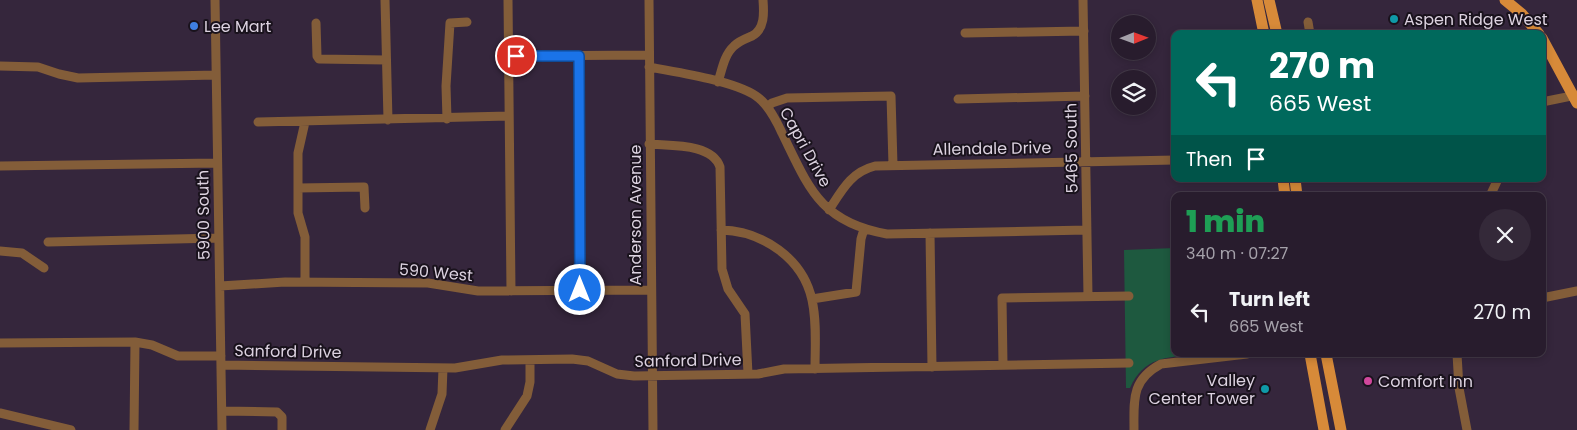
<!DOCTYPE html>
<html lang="en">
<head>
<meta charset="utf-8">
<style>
  body { margin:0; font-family:Poppins,sans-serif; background:#342939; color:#f1f3f6; height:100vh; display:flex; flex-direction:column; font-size:19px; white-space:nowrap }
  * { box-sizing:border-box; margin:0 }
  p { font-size:16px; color:#a5a1aa }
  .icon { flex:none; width:28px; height:28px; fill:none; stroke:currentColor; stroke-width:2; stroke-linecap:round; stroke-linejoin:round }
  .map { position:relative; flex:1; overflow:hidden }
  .sheet { position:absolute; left:1171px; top:192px; width:375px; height:165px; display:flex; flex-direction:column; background:#281c2d; border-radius:10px; box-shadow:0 2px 8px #0003,0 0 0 1px #443a49 }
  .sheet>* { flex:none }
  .top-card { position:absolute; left:1171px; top:30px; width:375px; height:152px; border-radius:10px; box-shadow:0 2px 8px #0003,0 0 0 1px #443a49; background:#00695c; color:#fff; overflow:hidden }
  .needle { width:32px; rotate:89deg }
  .fabs { position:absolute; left:1111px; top:15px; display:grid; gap:10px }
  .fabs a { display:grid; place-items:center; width:45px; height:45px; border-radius:50%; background:#281c2d; box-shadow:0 2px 8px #0003,0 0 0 1px #443a49; font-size:25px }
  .pin { position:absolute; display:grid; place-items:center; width:42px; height:42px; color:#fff; margin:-21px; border:2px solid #fff; border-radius:50%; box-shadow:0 1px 5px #0007 }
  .me { position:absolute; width:55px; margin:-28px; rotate:0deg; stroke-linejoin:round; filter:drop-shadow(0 0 4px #0008) }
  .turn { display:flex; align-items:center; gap:18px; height:105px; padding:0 15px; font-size:22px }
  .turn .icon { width:65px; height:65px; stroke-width:2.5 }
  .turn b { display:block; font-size:35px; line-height:42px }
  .then { display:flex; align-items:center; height:48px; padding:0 15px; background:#0003; gap:10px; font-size:19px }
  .round { display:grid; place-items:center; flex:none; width:52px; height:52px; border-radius:26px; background:#342939 }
  .overview { display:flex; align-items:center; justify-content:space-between; height:85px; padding:0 15px }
  h1 { font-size:30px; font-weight:800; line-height:38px; color:#1e9e55 }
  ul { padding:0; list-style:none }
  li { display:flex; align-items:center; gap:15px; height:70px; padding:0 15px }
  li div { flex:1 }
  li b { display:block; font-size:19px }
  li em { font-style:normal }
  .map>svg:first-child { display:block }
  .park { fill:#1e593f }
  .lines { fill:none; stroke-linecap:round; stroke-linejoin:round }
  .minor { stroke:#835d39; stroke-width:9 }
  .major { stroke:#d78a39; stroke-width:11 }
  .route-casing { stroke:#114b97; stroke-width:12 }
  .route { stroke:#1a73e8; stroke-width:9 }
  .culture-dot { fill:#0f9aa8; stroke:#19121c; stroke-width:2 }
  .shop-dot { fill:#3f7fe0; stroke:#19121c; stroke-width:2 }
  .hotel-dot { fill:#d1479c; stroke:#19121c; stroke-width:2 }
  .labels { text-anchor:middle; stroke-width:4; stroke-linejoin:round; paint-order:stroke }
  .poi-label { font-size:16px; fill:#dcd2e0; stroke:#19121c; text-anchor:start }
  .street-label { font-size:16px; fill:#dcd2e0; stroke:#19121c }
</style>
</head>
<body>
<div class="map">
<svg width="1577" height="430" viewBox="0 0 1577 430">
  <rect width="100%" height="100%" fill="#35263c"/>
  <path class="park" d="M1175,248V354H1195C1165,358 1144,357 1130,388H1126L1124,250Z"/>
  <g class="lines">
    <path class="minor" d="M215,0L222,430
      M385,0L388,120
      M508,0L511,291
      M649,0L653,430
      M1083,0L1088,296
      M1308,22L1310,34
      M316,23L317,56L319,59L386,60
      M965,33L1084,31
      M509,56L649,55
      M579,56L580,290
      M0,66L38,67L59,74L78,78L216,75
      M649,67C677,72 734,81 756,96C768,104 776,120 782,133C809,188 820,222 887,234L1087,230
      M718,82C722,70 724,55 734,46C739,41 745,39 752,36C765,29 764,13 763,0
      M958,99L1085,96
      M1542,102L1577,95
      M767,107L772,103L787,98L891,96L893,165
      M447,119L446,86L450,23L467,22
      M258,122L509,116
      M305,122L298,153V213L305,237V282
      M649,144C671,146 712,143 720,167L722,269L728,289L745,314L748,374
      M0,166L217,163
      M298,188L364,187L365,208
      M1453,196H1457
      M1490,196L1498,179
      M829,210C842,190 851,172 875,166L1175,160
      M721,230C762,231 803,258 812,300C817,322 815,346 815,369
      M930,233L932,367
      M48,242L218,238
      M0,251L22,253L44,268
      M220,286L285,282L428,283L478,291L650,290
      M1542,298L1577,291
      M812,299L856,292L861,239L864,229
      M0,343L135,342L152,345L178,356H221
      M1457,354L1459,388L1467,430
      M221,365L455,368L502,360L572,359L588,361L617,374L634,376L758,374L784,369L1129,363
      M1003,365L1002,298L1129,296
      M222,411L277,412L282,417V430
      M0,413L71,430
      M134,430L135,342
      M430,430L442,394L443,368
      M505,430L527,396L530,382V360
      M1134,430C1134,400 1131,380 1161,364L1247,354"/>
    <path class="major" d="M1257,0L1264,34
      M1269,0L1277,34
      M1505,0L1522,14L1539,34
      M1542,38L1577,103
      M1283,179L1285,196
      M1295,179L1297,196
      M1310,354L1324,430
      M1326,354L1341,430"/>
  </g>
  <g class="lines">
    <g class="route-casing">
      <path id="route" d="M516,56H579L580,290"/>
    </g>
    <use href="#route" class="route"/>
  </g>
  <g class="culture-dot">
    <circle cx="1394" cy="19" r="5"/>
    <circle cx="1265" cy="389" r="5"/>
  </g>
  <circle class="shop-dot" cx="194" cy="26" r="5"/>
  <circle class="hotel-dot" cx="1368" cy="381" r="5"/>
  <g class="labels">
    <g class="poi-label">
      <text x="1404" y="25">Aspen Ridge West</text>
      <text x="204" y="32">Lee Mart</text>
      <text x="1255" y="386" text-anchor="end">Valley<tspan x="1255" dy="18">Center Tower</tspan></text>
      <text x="1378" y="387">Comfort Inn</text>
    </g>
    <g class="street-label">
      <text transform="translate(806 147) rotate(61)" y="6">Capri Drive</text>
      <text transform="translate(992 148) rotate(-1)" y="6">Allendale Drive</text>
      <text transform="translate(1071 148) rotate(-91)" y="6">5465 South</text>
      <text transform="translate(203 215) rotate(-91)" y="6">5900 South</text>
      <text transform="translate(635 215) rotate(-90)" y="6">Anderson Avenue</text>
      <text transform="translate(436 272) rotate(5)" y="6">590 West</text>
      <text transform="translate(288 351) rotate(1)" y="6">Sanford Drive</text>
      <text transform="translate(688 360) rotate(-1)" y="6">Sanford Drive</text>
    </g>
  </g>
</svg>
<div class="fabs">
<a><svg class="needle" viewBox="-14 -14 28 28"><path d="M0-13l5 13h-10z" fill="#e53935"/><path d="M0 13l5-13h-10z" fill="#a5a1aa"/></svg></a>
<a><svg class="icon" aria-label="layers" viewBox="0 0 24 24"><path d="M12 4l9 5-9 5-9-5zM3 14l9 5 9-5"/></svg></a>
</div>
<div class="pin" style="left:516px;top:56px;background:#d93025"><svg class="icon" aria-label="arrive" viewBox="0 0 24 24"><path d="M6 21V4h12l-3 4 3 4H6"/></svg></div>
<svg class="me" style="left:580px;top:290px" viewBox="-20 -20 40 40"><circle r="17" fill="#1a73e8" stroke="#fff" stroke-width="3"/><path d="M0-11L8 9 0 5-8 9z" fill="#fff"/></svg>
<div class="top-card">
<div class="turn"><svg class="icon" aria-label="left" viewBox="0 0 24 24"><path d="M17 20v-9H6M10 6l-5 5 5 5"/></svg><div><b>270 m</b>665 West</div></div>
<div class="then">Then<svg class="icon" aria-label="arrive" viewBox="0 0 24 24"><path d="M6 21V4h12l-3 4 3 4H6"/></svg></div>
</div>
<section class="sheet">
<div class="overview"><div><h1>1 min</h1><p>340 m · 07:27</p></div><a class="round"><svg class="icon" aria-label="close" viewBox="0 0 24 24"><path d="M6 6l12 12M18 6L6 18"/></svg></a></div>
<ul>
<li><svg class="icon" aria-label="left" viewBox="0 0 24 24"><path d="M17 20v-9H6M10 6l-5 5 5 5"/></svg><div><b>Turn left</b><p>665 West</p></div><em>270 m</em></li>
</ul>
</section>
</div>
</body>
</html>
